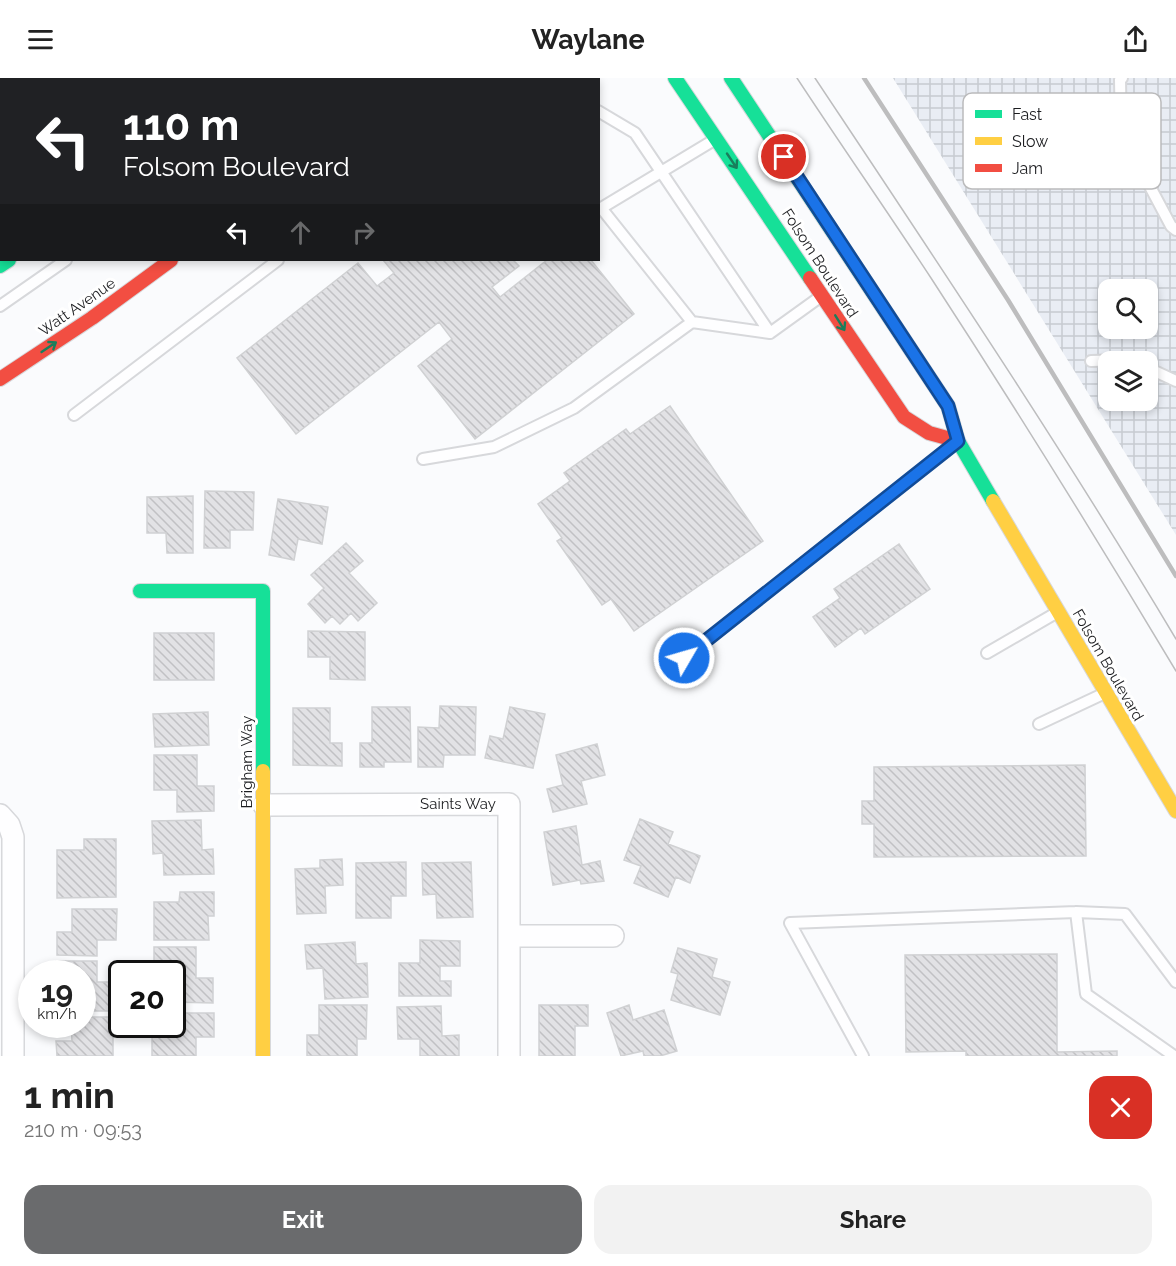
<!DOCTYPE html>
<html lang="en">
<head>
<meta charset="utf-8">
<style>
  body { margin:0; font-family:Raleway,sans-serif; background:#f2f2f2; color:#222; height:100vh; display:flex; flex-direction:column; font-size:22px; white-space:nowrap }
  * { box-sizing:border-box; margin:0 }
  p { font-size:20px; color:#767676 }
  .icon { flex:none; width:33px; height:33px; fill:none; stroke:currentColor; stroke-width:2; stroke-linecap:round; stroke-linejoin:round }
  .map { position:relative; height:978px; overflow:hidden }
  .panel { display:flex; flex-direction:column; background:#fff; flex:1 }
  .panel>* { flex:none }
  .guide { position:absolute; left:0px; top:0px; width:600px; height:183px; box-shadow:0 3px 9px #0003; background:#202124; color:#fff; overflow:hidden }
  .buttons { position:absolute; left:1098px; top:201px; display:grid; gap:12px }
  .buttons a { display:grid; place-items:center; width:60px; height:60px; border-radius:12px; background:#fff; box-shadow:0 3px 9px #0003; font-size:30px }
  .speed { position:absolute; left:18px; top:882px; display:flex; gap:12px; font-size:30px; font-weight:700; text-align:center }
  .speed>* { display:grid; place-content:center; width:78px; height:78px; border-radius:50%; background:#fff; box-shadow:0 3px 9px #0003; line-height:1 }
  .speed small { font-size:15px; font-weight:400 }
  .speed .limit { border:3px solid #111; border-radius:9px; background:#fff; color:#111 }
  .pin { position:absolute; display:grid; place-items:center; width:51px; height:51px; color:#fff; margin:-26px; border:3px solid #fff; border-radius:50%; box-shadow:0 2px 6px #0007 }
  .me { position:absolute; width:66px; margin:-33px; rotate:52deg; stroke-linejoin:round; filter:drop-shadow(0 0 4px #0008) }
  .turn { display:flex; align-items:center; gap:21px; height:126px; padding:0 24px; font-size:27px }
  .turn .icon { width:78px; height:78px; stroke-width:2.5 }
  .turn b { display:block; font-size:42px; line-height:51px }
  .lanes { display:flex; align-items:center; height:57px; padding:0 24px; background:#0003; justify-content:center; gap:30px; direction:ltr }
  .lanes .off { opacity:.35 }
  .round { display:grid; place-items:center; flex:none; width:63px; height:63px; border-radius:18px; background:#f2f2f2 }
  .summary { display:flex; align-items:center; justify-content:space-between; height:102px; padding:0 24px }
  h1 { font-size:36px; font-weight:700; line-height:45px }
  .primary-button { display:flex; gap:12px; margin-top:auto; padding:12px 24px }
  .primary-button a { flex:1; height:69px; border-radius:18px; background:#6a6b6d; color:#fff; font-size:24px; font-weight:700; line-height:69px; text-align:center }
  .primary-button a+a { background:#f2f2f2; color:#222 }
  header { display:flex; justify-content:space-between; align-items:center; height:78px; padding:0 24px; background:#fff; font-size:27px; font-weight:700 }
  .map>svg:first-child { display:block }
  .industrial { fill:url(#industrial-grid); fill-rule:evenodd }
  .building { fill:url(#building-back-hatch); stroke:#d0d1d3; stroke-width:1.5 }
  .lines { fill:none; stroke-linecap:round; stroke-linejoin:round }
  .lane-casing { stroke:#d7d8db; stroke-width:14 }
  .street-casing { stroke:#d7d8db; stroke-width:24 }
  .fast-casing { stroke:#d7d8db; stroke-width:16 }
  .slow-casing { stroke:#d7d8db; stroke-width:16 }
  .jam-casing { stroke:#d7d8db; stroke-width:16 }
  .lane { stroke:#fefeff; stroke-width:10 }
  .street { stroke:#fefeff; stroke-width:21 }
  .fast { stroke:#16e098; stroke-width:14 }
  .slow { stroke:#ffcf43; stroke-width:14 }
  .jam { stroke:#f24e42; stroke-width:14 }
  .tram { stroke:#bdbdbe; stroke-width:1.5 }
  .rail { stroke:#bdbdbe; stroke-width:4.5 }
  .oneway { stroke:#197e5c }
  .route-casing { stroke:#114b97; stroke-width:15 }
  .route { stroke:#1a73e8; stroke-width:10 }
  .labels { text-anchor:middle; stroke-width:6; stroke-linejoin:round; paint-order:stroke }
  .street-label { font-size:15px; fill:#1c1d20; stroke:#fff }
  .key { fill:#fff; stroke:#bbbbbc; stroke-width:1.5 }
  .key-label { font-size:16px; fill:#1c1d20 }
</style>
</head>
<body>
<header><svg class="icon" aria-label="menu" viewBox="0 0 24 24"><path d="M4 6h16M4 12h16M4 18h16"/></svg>Waylane<svg class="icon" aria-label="share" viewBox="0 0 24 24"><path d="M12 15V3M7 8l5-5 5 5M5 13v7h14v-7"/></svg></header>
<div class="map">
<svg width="1176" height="978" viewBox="0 0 1176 978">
  <defs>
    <pattern id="industrial-grid" width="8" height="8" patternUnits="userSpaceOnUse" patternTransform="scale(1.5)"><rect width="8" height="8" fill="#e9edf4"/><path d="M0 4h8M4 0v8" fill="none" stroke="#c7cbd1"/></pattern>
    <pattern id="building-back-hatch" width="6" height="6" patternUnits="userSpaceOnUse" patternTransform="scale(1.5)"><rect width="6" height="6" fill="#e2e2e5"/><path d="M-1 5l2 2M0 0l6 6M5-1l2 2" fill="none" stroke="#c1c1c4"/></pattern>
  </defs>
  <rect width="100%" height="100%" fill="#fafbfd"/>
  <path class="industrial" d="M893,0H1176V457ZM1108,212H1148V250H1108ZM1108,284H1148V322H1108Z"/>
  <path class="building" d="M383,182H513L519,188L492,209L500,219L547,182H591L634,236L475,361L418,288L452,261L439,244L296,356L237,280L358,185L377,208L394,195Z
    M670,328L763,463L634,553L611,521L602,527L557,463L562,460L538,426L570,403L564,395L626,351L630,356Z
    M205,413L254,414L253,452H230V470H204Z
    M193,418V475H167L166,455H147V419Z
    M278,421L328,429L322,466L298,461L294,482L269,477Z
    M346,465L363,483L349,495L377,525L358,543L351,535L340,546L332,538L325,545L308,526L324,510L311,497Z
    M899,466L930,511L865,556L861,550L835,569L813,539L840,520L834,511Z
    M308,553L365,554V602L330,601V579H308Z
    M154,555H214V602H154Z
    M440,628L476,629L475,677H444L443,689H418V649L439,650Z
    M372,629H410L411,684H384V689H360V665H372Z
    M510,629L545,636L533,690L485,680L490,658L503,661Z
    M293,630H330V665H342V688L293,687Z
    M208,634L209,667L155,669L153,636Z
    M597,666L605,697L581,703L587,726L553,734L547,711L563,707L556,677Z
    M154,677H197V708H214V733L177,734V712H154Z
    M1085,687L1086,778L874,779V746H862V723H874V689Z
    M640,741L673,754L668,766L700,778L690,805L676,799L668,819L634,805L641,788L624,782Z
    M201,742L202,772L213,771L214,796L164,797L163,775L153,776L152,743Z
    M576,748L582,787L600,783L604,803L581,806L580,802L553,807L544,754Z
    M84,761H116V819L57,820V772H84Z
    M342,781L343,807L325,808L326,835L297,836L295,791L320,790V782Z
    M406,784V818H391V840H356V785Z
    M471,784L473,839L437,840L436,816L423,817L422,785Z
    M180,814H214V838H208L209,862H154V824H179Z
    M72,831H117L116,862H97V878L57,877V854H72Z
    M420,862L460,863V888H440V903H451V918H399V885H420Z
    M355,864L356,886L367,885L368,919L325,921L323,890L307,891L305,867Z
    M154,869H196V900H213V925L172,924V896H154Z
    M678,870L717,881L712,899L730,904L720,937L671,922L678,896L671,894Z
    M1057,876V974L1117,973V978H966V973L906,974L905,877Z
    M56,883H97V904H114V933H82V896H56Z
    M319,927H367L366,961H357V978H307V957H319Z
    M539,927H588V948H575V978H539Z
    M629,927L633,942L664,932L677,973L660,978H644L643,973L621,978L607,935Z
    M441,928L442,958L459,957V978H420V961H398L397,929Z
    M174,935H214V959H196V978H152V957H174Z
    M82,939H113V978H57L56,963H72L71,946H82Z"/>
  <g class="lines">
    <g class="lane-casing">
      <path id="lane" d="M545,0L547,2
        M1122,0L1120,2L1121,54L1171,148L1176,152
        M311,2L313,0
        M516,2L518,0
        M598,33L635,55L770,255
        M598,132L714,62
        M0,228L66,182
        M692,244L770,255L820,219
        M1091,283L1124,282L1129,284
        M1148,290L1176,303
        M74,337L278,182
        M423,381L494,369L574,330L692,244L602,131
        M987,575L1056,535
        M684,580L953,367
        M1039,646L1105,615
        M1076,834L1086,916L1174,978
        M863,978L790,845L1076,834L1125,836L1176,904"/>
    </g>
    <g class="street-casing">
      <path id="street" d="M264,727L509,726V978
        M0,737L9,747L13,759V978
        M509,858H613"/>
    </g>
    <g class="fast-casing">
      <path id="fast" d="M675,0L810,200
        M731,0L948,328L958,363L993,423
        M398,2L400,0
        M0,188L9,182
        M140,513H263V693"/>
    </g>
    <g class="slow-casing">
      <path id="slow" d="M993,423L1176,733
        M263,693V978"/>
    </g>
    <g class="jam-casing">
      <path id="jam" d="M261,2L263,0
        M810,200L904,339L929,355L958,363
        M0,301L92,240L171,182"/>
    </g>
    <use href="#lane" class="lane"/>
    <use href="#street" class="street"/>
    <use href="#fast" class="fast"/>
    <use href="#slow" class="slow"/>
    <use href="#jam" class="jam"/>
    <path class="tram" d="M797,0C841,67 887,133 931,200C1015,329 1097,461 1176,593
      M815,0C938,185 1062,370 1176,561"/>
    <path class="rail" d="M864,0L1008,222L1176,498"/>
  </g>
  <defs><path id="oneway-shaft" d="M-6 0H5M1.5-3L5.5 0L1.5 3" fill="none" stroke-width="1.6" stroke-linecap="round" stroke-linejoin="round" transform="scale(1.5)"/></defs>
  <g class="oneway">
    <use href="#oneway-shaft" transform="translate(732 83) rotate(56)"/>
    <use href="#oneway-shaft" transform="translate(840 245) rotate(58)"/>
    <use href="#oneway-shaft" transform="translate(49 269) rotate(-34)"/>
  </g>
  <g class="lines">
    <g class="route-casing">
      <path id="route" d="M684,580L958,363L948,328L784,79"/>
    </g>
    <use href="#route" class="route"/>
  </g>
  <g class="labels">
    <g class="street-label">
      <text transform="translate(820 185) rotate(57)" y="5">Folsom Boulevard</text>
      <text transform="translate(77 229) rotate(-35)" y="5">Watt Avenue</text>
      <text transform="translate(1108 587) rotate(60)" y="5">Folsom Boulevard</text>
      <text transform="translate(247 684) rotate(-90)" y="5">Brigham Way</text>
      <text x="458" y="731">Saints Way</text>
    </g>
  </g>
  <rect x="963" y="15" width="198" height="96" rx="9" class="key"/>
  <rect x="975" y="32" width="27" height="8" fill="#16e098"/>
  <rect x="975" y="59" width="27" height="8" fill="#ffcf43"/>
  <rect x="975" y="86" width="27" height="8" fill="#f24e42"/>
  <g class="key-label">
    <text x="1012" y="42">Fast</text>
    <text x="1012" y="69">Slow</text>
    <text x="1012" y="96">Jam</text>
  </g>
</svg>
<div class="buttons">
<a><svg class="icon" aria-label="search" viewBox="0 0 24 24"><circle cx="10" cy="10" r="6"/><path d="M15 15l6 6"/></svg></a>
<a><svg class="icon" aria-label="layers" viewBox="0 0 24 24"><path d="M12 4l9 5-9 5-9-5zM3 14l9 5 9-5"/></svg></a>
</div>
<div class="speed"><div>19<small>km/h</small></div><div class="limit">20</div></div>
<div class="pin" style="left:784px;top:79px;background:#d93025"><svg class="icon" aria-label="arrive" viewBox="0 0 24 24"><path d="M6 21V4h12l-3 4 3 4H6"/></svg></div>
<svg class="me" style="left:684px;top:580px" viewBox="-20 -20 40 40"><circle r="17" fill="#1a73e8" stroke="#fff" stroke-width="3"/><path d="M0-11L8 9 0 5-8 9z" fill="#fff"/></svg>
<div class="guide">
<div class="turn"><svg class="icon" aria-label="left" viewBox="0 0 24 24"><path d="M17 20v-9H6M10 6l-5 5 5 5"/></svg><div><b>110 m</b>Folsom Boulevard</div></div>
<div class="lanes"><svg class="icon" aria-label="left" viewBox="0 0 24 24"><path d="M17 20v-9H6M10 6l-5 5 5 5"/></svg><svg class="icon off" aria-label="ahead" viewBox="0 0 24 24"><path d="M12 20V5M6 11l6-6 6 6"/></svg><svg class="icon off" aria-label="right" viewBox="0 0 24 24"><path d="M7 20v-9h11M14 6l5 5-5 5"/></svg></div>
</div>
</div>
<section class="panel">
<div class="summary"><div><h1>1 min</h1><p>210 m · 09:53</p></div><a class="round" style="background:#d93025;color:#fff"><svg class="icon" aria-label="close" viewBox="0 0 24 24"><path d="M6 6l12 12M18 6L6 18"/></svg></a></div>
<div class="primary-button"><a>Exit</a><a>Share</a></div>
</section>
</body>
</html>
